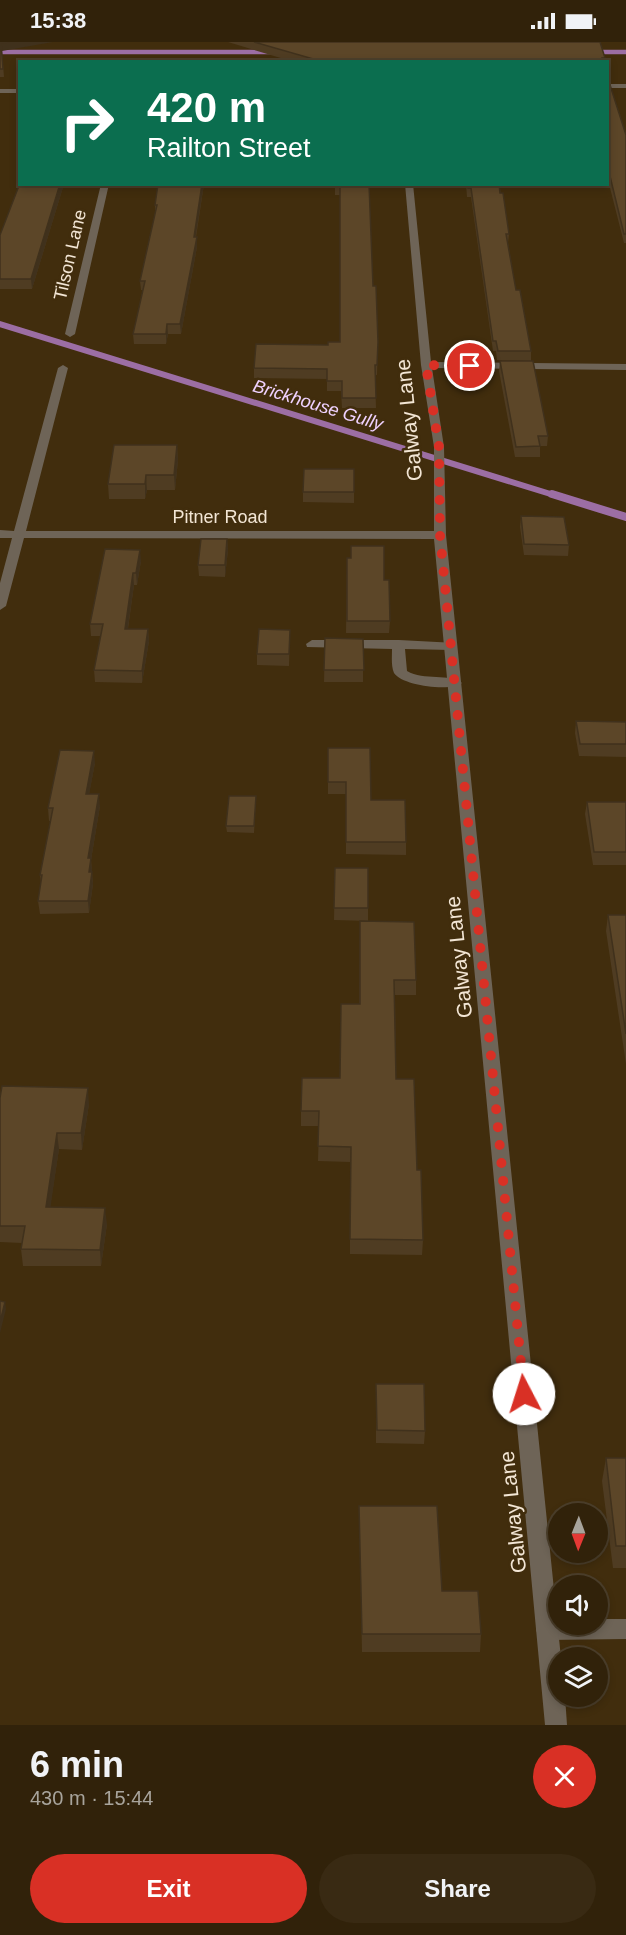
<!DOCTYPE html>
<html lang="en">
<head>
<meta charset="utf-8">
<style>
  body { margin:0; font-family:Helvetica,sans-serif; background:#392a13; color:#f1f3f6; height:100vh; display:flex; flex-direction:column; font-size:22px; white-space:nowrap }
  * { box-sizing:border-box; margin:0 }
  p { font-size:20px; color:#a8a49c }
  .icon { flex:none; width:33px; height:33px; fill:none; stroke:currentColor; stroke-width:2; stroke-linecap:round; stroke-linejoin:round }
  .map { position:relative; height:1683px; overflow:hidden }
  .side { display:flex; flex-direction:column; background:#31220a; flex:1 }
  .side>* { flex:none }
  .top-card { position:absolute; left:18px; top:18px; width:591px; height:126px; border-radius:0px; box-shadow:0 3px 9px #0003,0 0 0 2px #4c3f2b; background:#0b6e4f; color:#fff; overflow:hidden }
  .needle { width:39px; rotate:181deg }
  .buttons { position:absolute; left:548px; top:1461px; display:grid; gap:12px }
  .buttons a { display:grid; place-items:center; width:60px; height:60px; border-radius:50%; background:#31220a; box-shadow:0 3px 9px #0003,0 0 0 2px #4c3f2b; font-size:30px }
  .pin { position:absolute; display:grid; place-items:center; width:51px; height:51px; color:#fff; margin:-26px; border:3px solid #fff; border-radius:50%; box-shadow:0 2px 6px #0007 }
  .me { position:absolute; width:66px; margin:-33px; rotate:355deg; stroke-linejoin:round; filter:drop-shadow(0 0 4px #0008) }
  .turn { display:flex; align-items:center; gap:21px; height:126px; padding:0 30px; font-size:27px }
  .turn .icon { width:78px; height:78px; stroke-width:2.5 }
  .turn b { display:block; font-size:42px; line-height:51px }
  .round { display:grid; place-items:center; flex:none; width:63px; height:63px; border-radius:32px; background:#392a13 }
  .headline { display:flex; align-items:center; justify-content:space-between; height:102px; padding:0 30px }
  h1 { font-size:36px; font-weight:700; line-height:45px }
  .cta { display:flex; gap:12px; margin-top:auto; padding:12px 30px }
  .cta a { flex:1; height:69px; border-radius:36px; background:#d93025; color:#fff; font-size:24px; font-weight:700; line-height:69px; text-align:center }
  .cta a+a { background:#392a13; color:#f1f3f6 }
  .status { display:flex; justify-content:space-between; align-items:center; height:42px; padding:0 30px; background:#31220a; direction:ltr }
  .status svg { height:16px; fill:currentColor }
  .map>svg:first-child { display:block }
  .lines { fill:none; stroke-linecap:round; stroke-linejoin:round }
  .stream-far2 { stroke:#9c6ea4; stroke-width:4.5 }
  .stream-far1 { stroke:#9c6ea4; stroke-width:6 }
  .stream { stroke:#9c6ea4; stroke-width:8 }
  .service { fill:#6e6457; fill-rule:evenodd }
  .minor { fill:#6e6457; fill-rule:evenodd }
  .wall { fill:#4f3c22 }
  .shaded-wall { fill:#40311c }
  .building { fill:#5c4628; stroke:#40311c; stroke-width:1.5 }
  .route { stroke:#d93025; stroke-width:10; stroke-dasharray:0 18 }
  .labels { text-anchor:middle; stroke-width:5; stroke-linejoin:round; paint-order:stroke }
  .far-street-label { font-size:18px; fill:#f3e6d5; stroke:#412d0d }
  .far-water-label { font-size:18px; font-style:italic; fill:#f0d2ff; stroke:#412d0d }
  .street-label { font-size:21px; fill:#f3e6d5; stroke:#412d0d }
</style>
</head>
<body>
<div class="status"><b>15:38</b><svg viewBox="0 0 49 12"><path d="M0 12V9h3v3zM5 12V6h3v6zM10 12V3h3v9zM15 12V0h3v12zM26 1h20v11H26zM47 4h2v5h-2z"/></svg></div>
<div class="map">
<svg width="626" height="1683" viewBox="0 0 626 1683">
  <rect width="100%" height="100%" fill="#412d0d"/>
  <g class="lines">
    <path class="stream-far2" d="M0,10H273
      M592,10H626"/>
    <path class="stream-far1" d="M0,282L557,454"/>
    <path class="stream" d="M552,452L626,475"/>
    <path class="service" d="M312,598H399L456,601L457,604L456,607L451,608L405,607L407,629C424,639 450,631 462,641C452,650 402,644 394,631C391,624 392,615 392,607L307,605L306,602Z
      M597,1577H626V1597L547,1598L539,1595L536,1588L539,1581L558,1578V1582H597Z"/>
    <path class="minor" d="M608,42H626V46H608Z
      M0,47H20V51H0Z
      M101,142H109L75,292L70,295L65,292Z
      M405,142H413L431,320L626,322V328L432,326L444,405L446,493L561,1616H558V1654H565L567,1683H545L434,497L24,496L6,564L0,568V541L12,496H0V488L14,489L58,326L63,323L68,326L26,489H434V405L421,323Z"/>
  </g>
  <path class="wall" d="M0,0L2,9L4,35H0Z
    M228,0H600L605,16V20H294Z
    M608,39L626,93V201H624L608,138Z
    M20,142H64L32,247H0V193Z
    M204,142L196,195H197V205L181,292H168L166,302H134L133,292L143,248H141L140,239L155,171V163Z
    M335,142H369L373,244L378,300L377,333H375L376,366H342L341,349H327V337L254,336V326L328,303L340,300V153H335Z
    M466,142H499L509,192L508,201L516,248L531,309V319L497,318L496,309H493L471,155H467Z
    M500,319L548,394L547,404H540V415H515L499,329Z
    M177,403L178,418L175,448H147L145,457H109L108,442Z
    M354,427V461L303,460V450Z
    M521,474L569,503L568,514L524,513L520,485Z
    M227,497L228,508L225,535L199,534L198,523Z
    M347,516L390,579L389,591H346Z
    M141,519L137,543H134L128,587H148L149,599L142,641L95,640L94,628L101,594H91L90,582Z
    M290,588L289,624L257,623V612Z
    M325,596L363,597V640H324Z
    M576,679L626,680V715L579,714L575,691Z
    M328,706L406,800V813L346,812V752H328Z
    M95,721L89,752L100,764L91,818L93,842L89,871L40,872L38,859L41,841L40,833L51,779H49L48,766Z
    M256,754L254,791L227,790L226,784Z
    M587,760H626V823H593L585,772Z
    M335,826H368V879L334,878Z
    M608,873H626V1022L606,889Z
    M360,879L416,938V953H395L396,1037L417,1128L423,1198L422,1213L350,1212V1120L318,1119L319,1084H301V1069L340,1036L359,962Z
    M0,1056L89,1062L82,1108L59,1107L50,1165L107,1182L101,1224H23L21,1207L22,1201L0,1200Z
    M376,1342L425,1389L424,1402L376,1401Z
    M606,1416H626V1526H613L602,1439Z
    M359,1464L481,1592L480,1610H362Z"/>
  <path class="shaded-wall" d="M9,0H53L2,9L1,1Z
    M60,142H64L32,247L31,237Z
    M202,142H204L194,205V195Z
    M197,195V205L181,292L180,282Z
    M167,282L168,292L166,302V292Z
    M177,403L178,418L175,448L174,433Z
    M146,433L147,448L145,457V442Z
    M227,497L228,508L225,535V523Z
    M140,508L141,519L137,543L136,531Z
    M133,531L134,543L126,599L125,587Z
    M148,587L149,599L142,641V629Z
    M94,709L95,721L87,764L86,752Z
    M99,752L100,764L91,818L92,828L90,842L88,816Z
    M92,830L93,842L89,871L88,859Z
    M88,1046L89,1062L82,1108L81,1091Z
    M57,1091L59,1107L48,1182L46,1165Z
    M105,1166L107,1182L101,1224L100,1208Z
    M5,1260L6,1267L0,1291V1280Z"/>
  <path class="building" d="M0,0H9L1,1L3,27H0Z
    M254,0H600L605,16H602V20H317V18Z
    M61,18H110L109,20H60Z
    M183,18H224L223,20H183Z
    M608,39L609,40L626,93V192H624L608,126Z
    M20,141V142H60L31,237H0V193Z
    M158,142H202L194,195H197L180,282H167L166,292H133L145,239H140L157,163H155Z
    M335,142H369L373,244H376L378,300L377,323H375L376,356H342V339H327V327L254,326L256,302L328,303V300H340V144H335Z
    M467,142H499L500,151H503L509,192H506L516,248H520L531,309H498L496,299H493L471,146H468Z
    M500,319H533L548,394H538L540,404L516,405Z
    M114,403H177L174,433H146L145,442H108Z
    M304,427H354V450H303Z
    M521,474L564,475L569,503L524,502Z
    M201,497H227L225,523H198Z
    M351,504H384V538H389L390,579H347V516H351Z
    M105,507L140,508L136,531H133L125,587H148L142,629L94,628L103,582H90Z
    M259,587L290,588L289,612H257Z
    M325,596L363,597L364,628H324Z
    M576,679L626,680V702H580Z
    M328,706H370L371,758H405L406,800H346V740H328Z
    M60,708L94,709L86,752H99L88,816H91L89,830H92L88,859H38L42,833H40L53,766H48Z
    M229,754H256L254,784H226Z
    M587,760H626V810H594Z
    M335,826H368V866H334Z
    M608,873H626V992Z
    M360,879L414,880L416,938H394L396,1037H414L417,1128H421L423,1198L350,1197L351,1105L318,1104L319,1069H301L302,1036H340L341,962H360Z
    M2,1044L88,1046L81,1091H57L46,1165L105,1166L100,1208L21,1207L25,1184H0V1056Z
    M0,1259L5,1260L0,1280Z
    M376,1342H424L425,1389L377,1388Z
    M606,1416H626V1504H616Z
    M359,1464H437L442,1549H478L481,1592H362Z"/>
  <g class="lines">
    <path class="route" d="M470,324L426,323L439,405L440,493L524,1352"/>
  </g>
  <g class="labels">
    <g class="far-street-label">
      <text transform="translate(70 213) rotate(-77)" y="6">Tilson Lane</text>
      <text x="220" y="481">Pitner Road</text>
    </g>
    <g class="far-water-label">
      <text transform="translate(318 363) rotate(17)" y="6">Brickhouse Gully</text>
    </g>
    <g class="street-label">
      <text transform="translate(409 378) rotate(-96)" y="7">Galway Lane</text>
      <text transform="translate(459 915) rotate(-96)" y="7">Galway Lane</text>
      <text transform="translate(513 1470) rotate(-96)" y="7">Galway Lane</text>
    </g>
  </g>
</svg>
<div class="buttons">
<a><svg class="needle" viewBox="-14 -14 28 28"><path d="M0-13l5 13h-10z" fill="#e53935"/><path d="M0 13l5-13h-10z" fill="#a8a49c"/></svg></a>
<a><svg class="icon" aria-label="sound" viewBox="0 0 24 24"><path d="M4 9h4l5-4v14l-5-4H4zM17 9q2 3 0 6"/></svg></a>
<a><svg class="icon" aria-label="layers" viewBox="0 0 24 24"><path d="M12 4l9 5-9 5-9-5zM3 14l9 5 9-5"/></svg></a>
</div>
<div class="pin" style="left:470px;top:324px;background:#d93025"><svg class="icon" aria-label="arrive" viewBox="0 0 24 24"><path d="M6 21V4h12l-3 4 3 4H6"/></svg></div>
<svg class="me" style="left:524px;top:1352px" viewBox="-20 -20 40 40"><circle r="19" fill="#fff"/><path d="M0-13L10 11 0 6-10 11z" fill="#d93025"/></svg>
<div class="top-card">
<div class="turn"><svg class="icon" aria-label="right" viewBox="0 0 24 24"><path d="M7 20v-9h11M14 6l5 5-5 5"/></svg><div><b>420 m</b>Railton Street</div></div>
</div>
</div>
<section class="side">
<div class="headline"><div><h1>6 min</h1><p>430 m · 15:44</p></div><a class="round" style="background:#d93025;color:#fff"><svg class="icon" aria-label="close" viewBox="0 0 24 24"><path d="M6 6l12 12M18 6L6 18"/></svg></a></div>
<div class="cta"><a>Exit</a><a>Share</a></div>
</section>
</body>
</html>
